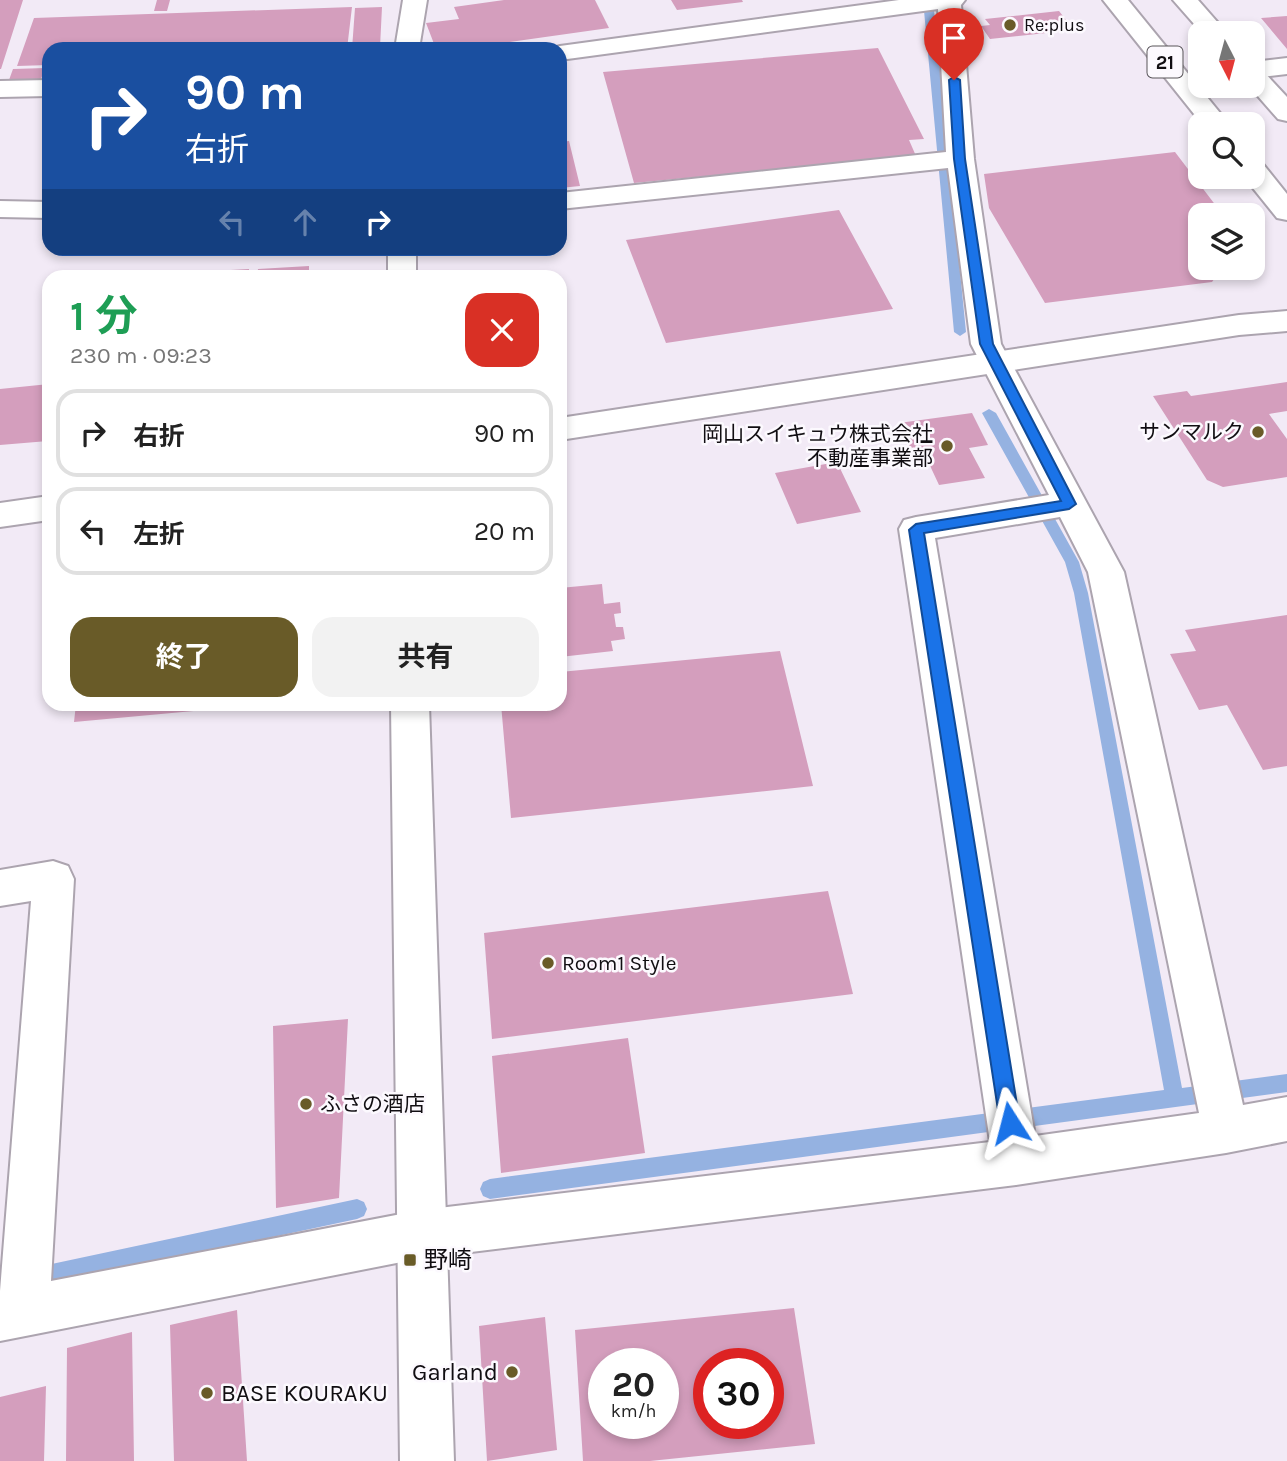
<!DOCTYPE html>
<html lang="ja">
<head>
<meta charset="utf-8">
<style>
  body { margin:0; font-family:Karla,"Noto Sans JP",sans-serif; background:#f2f2f2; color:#222; height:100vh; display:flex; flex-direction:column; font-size:26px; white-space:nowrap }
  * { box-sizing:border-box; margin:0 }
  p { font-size:23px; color:#767676 }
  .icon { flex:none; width:38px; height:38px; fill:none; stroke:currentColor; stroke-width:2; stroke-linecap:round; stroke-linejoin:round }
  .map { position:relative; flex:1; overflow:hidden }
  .sheet { position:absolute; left:42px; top:270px; width:525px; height:441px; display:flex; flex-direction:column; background:#fff; border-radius:21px; box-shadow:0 4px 10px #0003 }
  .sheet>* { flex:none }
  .top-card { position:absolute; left:42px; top:42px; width:525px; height:214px; border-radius:21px; box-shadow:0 4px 10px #0003; background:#1a4fa0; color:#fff; overflow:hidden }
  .needle { width:46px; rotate:174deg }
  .controls { position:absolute; left:1188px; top:21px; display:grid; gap:14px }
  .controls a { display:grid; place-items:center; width:77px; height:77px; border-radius:14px; background:#fff; box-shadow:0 4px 10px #0003; font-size:35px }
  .speed { position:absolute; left:588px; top:1348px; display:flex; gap:14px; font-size:35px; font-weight:700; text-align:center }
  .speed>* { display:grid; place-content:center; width:91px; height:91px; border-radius:50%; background:#fff; box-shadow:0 4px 10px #0003; line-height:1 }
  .speed small { font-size:18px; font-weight:400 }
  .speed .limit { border:10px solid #d22; background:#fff; color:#111 }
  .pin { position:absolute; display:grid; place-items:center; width:60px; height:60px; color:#fff; margin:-72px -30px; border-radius:50% 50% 50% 0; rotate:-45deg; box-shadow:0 0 7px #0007 }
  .pin .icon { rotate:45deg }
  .me { position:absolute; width:77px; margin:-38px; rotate:351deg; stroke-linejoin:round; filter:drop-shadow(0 0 5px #0008) }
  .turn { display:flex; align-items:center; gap:24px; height:147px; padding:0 28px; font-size:32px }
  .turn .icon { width:91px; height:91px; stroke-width:2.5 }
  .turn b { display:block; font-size:49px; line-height:60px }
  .lanes { display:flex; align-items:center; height:66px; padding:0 28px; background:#0003; justify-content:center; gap:35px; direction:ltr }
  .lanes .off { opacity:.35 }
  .round { display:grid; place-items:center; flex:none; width:74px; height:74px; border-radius:21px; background:#f2f2f2 }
  .head { display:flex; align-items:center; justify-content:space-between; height:119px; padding:0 28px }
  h1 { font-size:42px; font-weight:700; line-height:52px; color:#1e9e55 }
  .primary-button { display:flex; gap:14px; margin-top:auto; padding:14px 28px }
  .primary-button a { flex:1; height:80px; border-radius:21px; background:#695b28; color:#fff; font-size:28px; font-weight:700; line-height:80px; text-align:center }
  .primary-button a+a { background:#f2f2f2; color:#222 }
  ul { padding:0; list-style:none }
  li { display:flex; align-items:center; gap:21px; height:88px; margin:0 14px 10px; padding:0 14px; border:4px solid #e0e0e0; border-radius:21px }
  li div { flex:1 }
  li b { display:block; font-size:26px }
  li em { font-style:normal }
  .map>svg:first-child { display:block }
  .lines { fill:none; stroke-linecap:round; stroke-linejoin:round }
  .stream { fill:#95b2e1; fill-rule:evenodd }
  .building { fill:#d49ebd; fill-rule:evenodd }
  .street-casing { stroke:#aca4af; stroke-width:4 }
  .secondary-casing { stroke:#aca4af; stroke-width:4 }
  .primary-casing { stroke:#aca4af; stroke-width:4 }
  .street { fill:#fff; fill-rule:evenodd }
  .secondary { fill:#fff; fill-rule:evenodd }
  .primary { fill:#fff; fill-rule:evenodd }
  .route { fill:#1a73e8; stroke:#114b97; stroke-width:2 }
  .poi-dot { fill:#695b28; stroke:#fcf9fe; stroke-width:2.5 }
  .labels { text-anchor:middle; stroke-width:5; stroke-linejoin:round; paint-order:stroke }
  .far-poi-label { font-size:18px; fill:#110e12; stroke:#fcf9fe; text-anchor:start }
  .shield { fill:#fcf9fe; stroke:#585459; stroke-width:2 }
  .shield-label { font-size:19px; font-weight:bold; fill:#110e12 }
  .poi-label { font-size:21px; fill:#110e12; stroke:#fcf9fe; text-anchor:end }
  .near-poi-label { font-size:24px; fill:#110e12; stroke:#fcf9fe; text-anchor:start }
</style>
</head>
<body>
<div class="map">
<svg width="1287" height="1461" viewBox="0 0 1287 1461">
  <rect width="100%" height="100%" fill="#f2eaf6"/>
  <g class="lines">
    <path class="stream" d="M923,0H933L966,332L960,336L954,332Z
      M989,409L996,413L1079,562L1088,593L1182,1088L1287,1074V1092L490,1199L483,1196L480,1189L483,1182L490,1179L1164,1090L1074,593L1065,562L982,413Z
      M357,1199L364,1202L367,1209L364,1216L357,1219L0,1295V1275Z"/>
  </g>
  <path class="building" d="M0,0H23L1,69H0Z
    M157,0H170L167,11H154Z
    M504,0H595L609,28L503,43L490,49H436L426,23L459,19L454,7Z
    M671,0H742L743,2L677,10Z
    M352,7L347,49H49V65L17,66L34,18Z
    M382,7L380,47L352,49L355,8Z
    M1059,11L1074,30L990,39L981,26L990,25L985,19Z
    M1287,16V49L1261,18Z
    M878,48L924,139L909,140L916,156L634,183L603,72Z
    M45,68L41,79L9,80L13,69Z
    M569,141L580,186L560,188V142Z
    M1175,152L1223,215H1200V268H1222L1212,282L1045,303L989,208L984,174Z
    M839,210L893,309L666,343L626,240Z
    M309,266V276H257L258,269Z
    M249,269V276H158V274Z
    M1287,382V411L1269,414L1287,439V477L1223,487L1207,480L1153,396L1187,391L1191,396Z
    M49,384L48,441L0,445V389Z
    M972,413L988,445L969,448L985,478L939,485L925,455L914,457L899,423Z
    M837,462L861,512L797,524L775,473Z
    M602,584L604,604L620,602L621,613L614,614L616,627H623L625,639L611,641L613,651L560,657V588Z
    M1287,615V766L1263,770L1227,705L1199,710L1170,654L1196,651L1185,630Z
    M780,651L813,786L511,818L501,704H560V672Z
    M76,704H258V705L74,722Z
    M828,891L853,994L492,1039L484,933Z
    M348,1019L339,1198L276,1208L273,1026Z
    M628,1038L645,1153L501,1173L492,1056Z
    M794,1308L815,1444L650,1461H583L575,1330ZM604,1363H663V1423H604ZM709,1363H768V1423H709Z
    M237,1310L247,1461H174L170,1325Z
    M545,1317L557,1450L487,1461L479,1326Z
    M132,1332L134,1461H66L67,1348Z
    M46,1386L44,1461H0V1397Z"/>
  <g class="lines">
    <g class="street-casing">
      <path id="street" d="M899,0H965L961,5L974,159L1001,344L1124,572L1243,1105L1287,1097V1141L1226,1153L1016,1185L422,1258L0,1341V1291L31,901L0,906V870L53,861L68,866L74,879L51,1281L422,1210L990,1142L899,529L904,520L916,517L1049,495L971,344L948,168L560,209V193L946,152L938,9L560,60V49H550L560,46ZM1060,517L1088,572L1199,1113L1035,1136L935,538Z
        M1287,58V74L1253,78V62Z
        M49,80V96L0,97V81Z
        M0,201L49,202V218L0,217Z"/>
    </g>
    <g class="secondary-casing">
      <path id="secondary" d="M403,0H427L419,49H395Z
        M388,248H416V276H388Z
        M1287,311V331L1239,335L560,440V418L1239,315Z
        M49,496V520L0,527V503Z
        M391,704H429L454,1461H400Z"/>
    </g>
    <g class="primary-casing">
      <path id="primary" d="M1103,0H1128L1229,124H1202Z
        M1173,0H1198L1227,33H1202Z
        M1253,67L1262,70L1287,97V121L1278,119L1249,86H1253Z
        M1253,162L1263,164L1287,194V220L1277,218L1244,177H1253Z"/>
    </g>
    <use href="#street" class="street"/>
    <use href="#secondary" class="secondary"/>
    <use href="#primary" class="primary"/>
  </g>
  <path class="route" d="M954,77L960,80L965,159L993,344L1076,504L1069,509L924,533L1020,1123L1017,1129L1010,1132L1003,1129L1000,1123L909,530L916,524L1061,501L980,344L954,159L949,80Z"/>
  <g class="poi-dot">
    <circle cx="1010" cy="25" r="7"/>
    <circle cx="1258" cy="432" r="7"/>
    <circle cx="947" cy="446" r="7"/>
    <circle cx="548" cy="963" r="7"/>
    <circle cx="306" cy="1104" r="7"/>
    <rect x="403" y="1253" width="14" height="14" rx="3.5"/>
    <circle cx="512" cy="1372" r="7"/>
    <circle cx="207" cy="1393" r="7"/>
  </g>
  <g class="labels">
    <g class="far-poi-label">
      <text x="1024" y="31">Re:plus</text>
    </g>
    <rect class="shield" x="1147.5" y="46.5" width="35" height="31" rx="5"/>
    <g class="shield-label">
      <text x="1165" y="69">21</text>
    </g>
    <g class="poi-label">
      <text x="1244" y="439">サンマルク</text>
      <text x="933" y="441">岡山スイキュウ株式会社<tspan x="933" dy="24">不動産事業部</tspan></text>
      <text x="562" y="970" text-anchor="start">Room1 Style</text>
      <text x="320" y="1111" text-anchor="start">ふさの酒店</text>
    </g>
    <g class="near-poi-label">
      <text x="424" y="1268">野崎</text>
      <text x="498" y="1380" text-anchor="end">Garland</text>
      <text x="221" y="1401">BASE KOURAKU</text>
    </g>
  </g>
</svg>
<div class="controls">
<a><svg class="needle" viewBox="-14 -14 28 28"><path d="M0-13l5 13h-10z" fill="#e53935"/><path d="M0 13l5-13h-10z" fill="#767676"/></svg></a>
<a><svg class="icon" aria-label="search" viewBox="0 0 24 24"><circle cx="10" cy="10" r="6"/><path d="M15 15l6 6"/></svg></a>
<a><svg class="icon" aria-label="layers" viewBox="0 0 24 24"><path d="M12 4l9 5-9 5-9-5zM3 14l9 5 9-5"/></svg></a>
</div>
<div class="speed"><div>20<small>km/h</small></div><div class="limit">30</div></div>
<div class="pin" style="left:954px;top:80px;background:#d93025"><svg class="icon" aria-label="arrive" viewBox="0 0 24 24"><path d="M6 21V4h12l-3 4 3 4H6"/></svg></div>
<svg class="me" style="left:1010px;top:1123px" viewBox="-20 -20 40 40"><path d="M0-17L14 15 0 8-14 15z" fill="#1a73e8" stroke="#fff" stroke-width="4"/></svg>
<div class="top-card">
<div class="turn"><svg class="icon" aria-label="right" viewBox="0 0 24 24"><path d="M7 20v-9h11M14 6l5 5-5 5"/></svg><div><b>90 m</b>右折</div></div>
<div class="lanes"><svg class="icon off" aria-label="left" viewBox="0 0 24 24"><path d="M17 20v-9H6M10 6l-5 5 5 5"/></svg><svg class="icon off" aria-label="ahead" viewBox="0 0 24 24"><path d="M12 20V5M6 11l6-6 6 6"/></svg><svg class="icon" aria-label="right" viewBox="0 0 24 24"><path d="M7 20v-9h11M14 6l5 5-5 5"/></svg></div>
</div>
<section class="sheet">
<div class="head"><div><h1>1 分</h1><p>230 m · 09:23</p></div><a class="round" style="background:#d93025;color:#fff"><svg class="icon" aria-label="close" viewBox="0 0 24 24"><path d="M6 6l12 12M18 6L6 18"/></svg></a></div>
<ul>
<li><svg class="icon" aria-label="right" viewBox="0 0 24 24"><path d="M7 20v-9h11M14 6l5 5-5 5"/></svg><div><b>右折</b></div><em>90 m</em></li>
<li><svg class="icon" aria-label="left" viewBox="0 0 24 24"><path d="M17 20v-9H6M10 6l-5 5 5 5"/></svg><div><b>左折</b></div><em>20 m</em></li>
</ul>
<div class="primary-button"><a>終了</a><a>共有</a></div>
</section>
</div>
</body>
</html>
